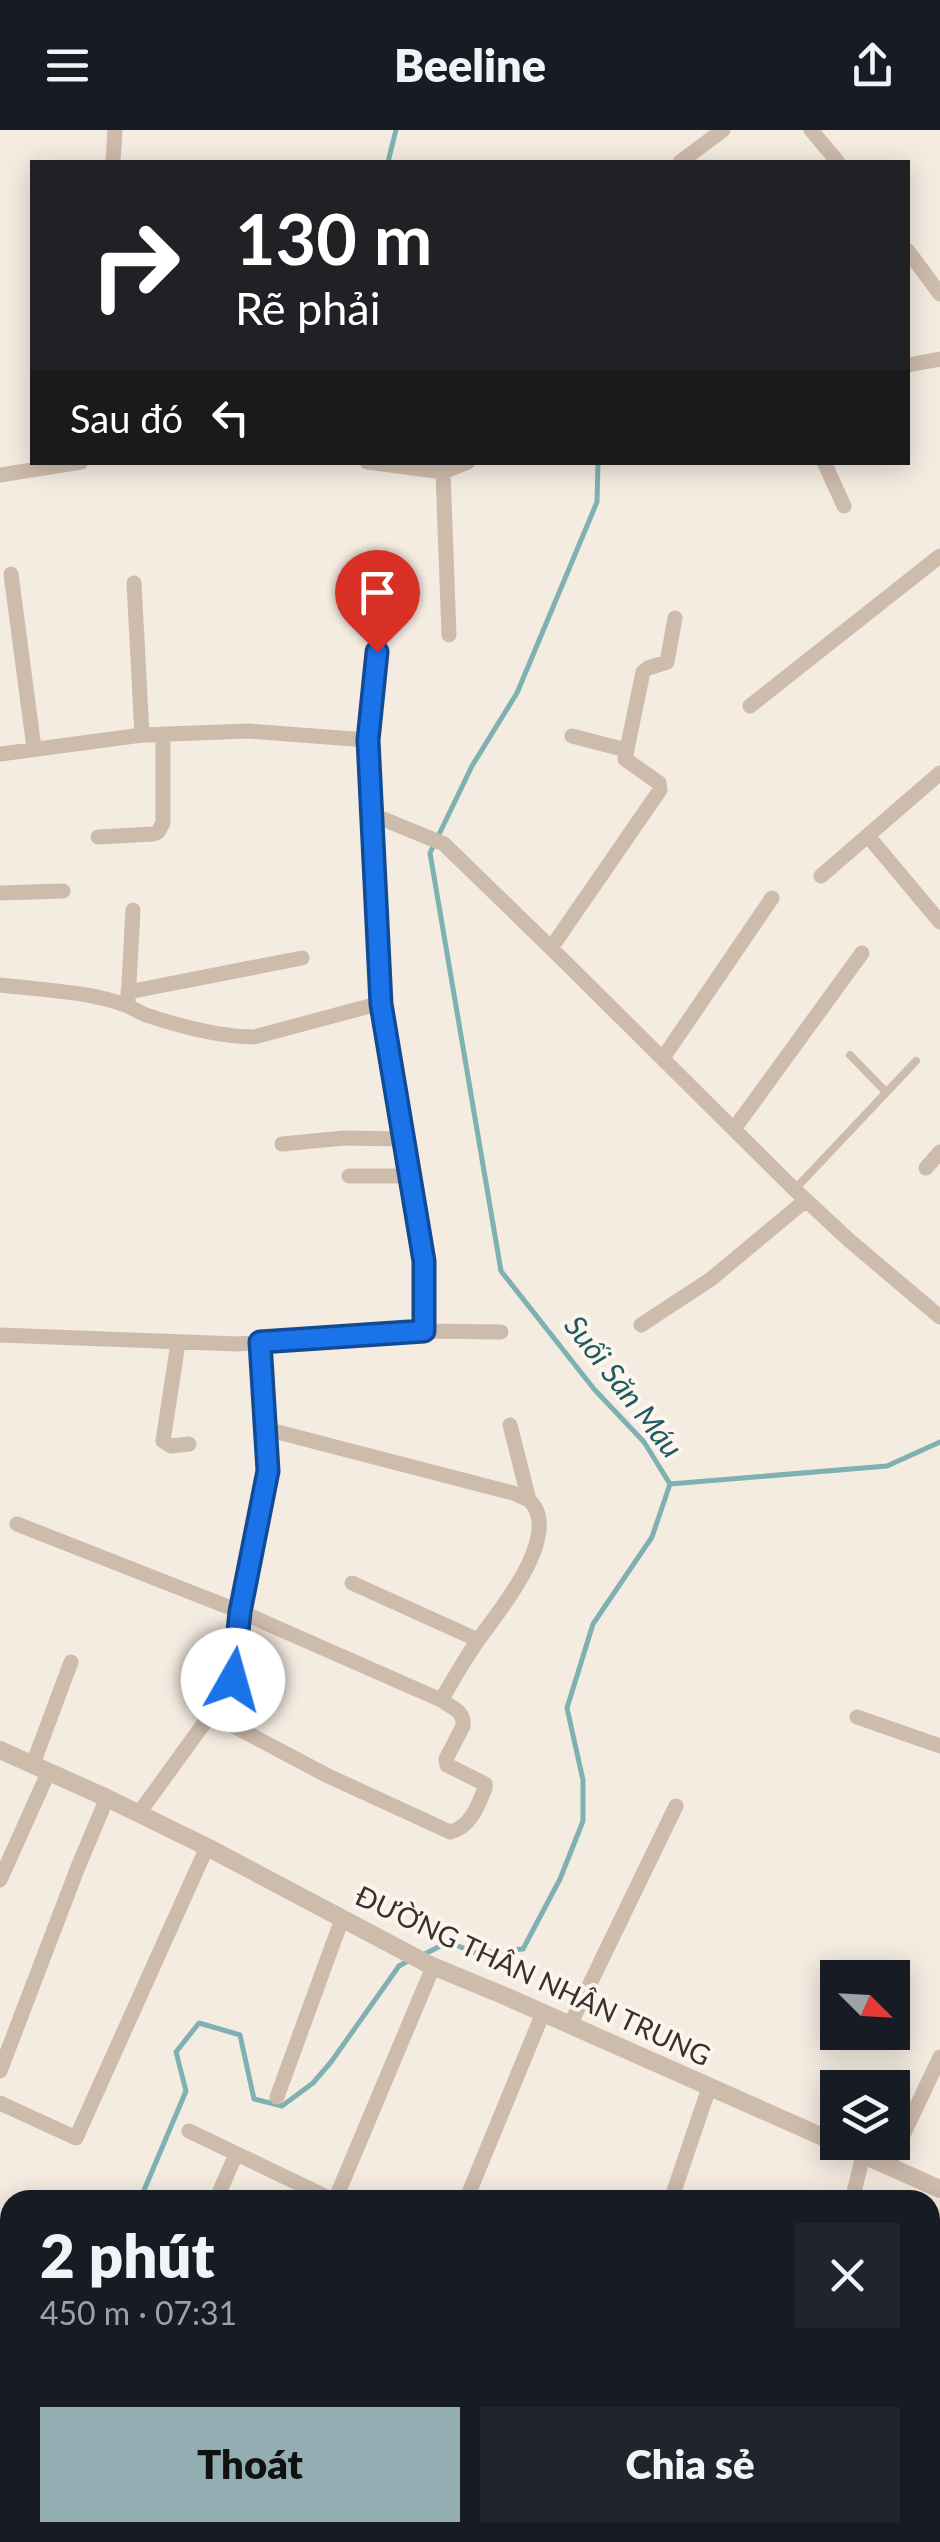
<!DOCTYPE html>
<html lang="vi">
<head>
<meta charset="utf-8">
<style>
  body { margin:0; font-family:Lato,sans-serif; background:#20242c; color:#f1f3f6; height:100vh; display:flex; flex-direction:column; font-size:38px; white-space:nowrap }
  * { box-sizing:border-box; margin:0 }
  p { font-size:32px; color:#9ea1a6 }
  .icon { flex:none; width:55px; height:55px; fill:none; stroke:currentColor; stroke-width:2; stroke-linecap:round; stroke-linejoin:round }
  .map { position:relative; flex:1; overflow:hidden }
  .panel { position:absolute; left:0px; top:2060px; width:940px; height:352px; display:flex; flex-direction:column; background:#171b24; border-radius:30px 30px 0 0; box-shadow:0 5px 25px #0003 }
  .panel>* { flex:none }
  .banner { position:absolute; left:30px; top:30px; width:880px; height:305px; border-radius:0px; box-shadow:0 5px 25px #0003; background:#202124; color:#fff; overflow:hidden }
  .needle { width:65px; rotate:114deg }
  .controls { position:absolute; left:820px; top:1830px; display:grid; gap:20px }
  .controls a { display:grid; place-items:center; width:90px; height:90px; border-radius:0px; background:#171b24; box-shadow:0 5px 25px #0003; font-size:50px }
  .pin { position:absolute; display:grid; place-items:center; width:85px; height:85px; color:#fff; margin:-102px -42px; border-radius:50% 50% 50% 0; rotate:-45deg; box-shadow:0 0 10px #0007 }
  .pin .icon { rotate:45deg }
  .me { position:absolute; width:110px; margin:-55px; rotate:7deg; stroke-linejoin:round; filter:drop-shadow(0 0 8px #0008) }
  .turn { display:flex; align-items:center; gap:35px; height:210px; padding:0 40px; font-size:45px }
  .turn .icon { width:130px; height:130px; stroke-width:2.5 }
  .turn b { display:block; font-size:70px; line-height:85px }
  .then { display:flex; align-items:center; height:95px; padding:0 40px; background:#0003; gap:20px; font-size:38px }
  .round { display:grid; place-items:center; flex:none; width:105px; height:105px; border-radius:0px; background:#20242c }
  .headline { display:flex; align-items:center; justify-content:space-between; height:170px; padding:0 40px }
  h1 { font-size:60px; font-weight:800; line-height:75px }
  .primary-button { display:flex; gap:20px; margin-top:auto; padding:20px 40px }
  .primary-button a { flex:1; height:115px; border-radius:0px; background:#92aeb2; color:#111; font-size:40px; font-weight:800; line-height:115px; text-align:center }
  .primary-button a+a { background:#20242c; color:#f1f3f6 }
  header { display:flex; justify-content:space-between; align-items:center; height:130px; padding:0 40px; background:#171b24; font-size:45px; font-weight:800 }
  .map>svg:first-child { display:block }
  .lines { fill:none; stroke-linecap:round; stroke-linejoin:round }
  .stream { stroke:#7fb0b2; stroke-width:5 }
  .service { stroke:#cdbbac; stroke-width:8 }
  .minor { stroke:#cdbbac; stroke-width:15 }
  .tertiary { stroke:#cdbbac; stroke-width:18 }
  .route-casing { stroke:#114b97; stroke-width:25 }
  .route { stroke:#1a73e8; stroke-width:18 }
  .labels { text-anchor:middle; stroke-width:8; stroke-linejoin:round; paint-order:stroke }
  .street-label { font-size:28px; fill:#3b302b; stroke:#fbf5ee }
  .water-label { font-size:30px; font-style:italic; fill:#1f5a5e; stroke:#fbf5ee }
</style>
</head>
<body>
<header><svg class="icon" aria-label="menu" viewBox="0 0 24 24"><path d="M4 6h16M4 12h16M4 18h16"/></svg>Beeline<svg class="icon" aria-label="share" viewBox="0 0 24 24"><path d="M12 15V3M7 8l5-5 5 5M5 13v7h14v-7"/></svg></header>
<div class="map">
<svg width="940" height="2412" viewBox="0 0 940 2412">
  <rect width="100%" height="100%" fill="#f4ebe1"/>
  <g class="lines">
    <path class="stream" d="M388,32L396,0
      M670,1354L887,1336L940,1312
      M423,1825L448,1812L476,1823L523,1819L560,1749L583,1691V1650L567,1578L593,1494L652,1407L670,1354L644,1312L594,1259L501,1141L430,723L472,636L517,563L597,372L598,332
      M143,2070L142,2065L186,1961L176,1922L199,1893L240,1905L254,1969L282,1976L313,1953L331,1932L399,1836L408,1831
      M302,2412L304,2402"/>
    <path class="service" d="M850,925L886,962
      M796,1058L916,931"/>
    <path class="minor" d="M811,0L838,32
      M113,32L115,0
      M680,32L723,0
      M908,121L940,164
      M908,235L940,229
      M367,332L443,342L468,332
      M824,332L844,376
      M443,342L449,505
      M0,345L81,332
      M11,444L34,618
      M134,453L142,605
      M675,488L667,532L648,538L643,542L625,629L659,653L660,660L551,818L795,1060L850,1111L940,1187
      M377,522L367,610L381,873L424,1131V1201
      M750,576L940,426
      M572,606L626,620
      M0,624L142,605L248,601L367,610
      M371,684L444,714L551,818
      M868,706L940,792
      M98,707L153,704L158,702L163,693V604
      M821,746L940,643
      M0,763L63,761
      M0,855C39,860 88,861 125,875C132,877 138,882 146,885C179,896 219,907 254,907L381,873
      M128,862L302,828
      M128,871L133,780
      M663,928L772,768
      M734,999L862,823
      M282,1014L344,1008L404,1009
      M926,1038L940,1022
      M349,1046H411
      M641,1195L711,1149L806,1070
      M0,1205L237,1214L424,1201L501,1202
      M178,1213L163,1311L171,1316L189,1314
      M266,1299L513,1363L529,1370
      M17,1394L241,1482L441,1570C452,1578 465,1581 463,1596L446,1629L447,1635L485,1654V1658C478,1676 470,1698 450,1702L326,1645L211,1584
      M352,1453L478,1510
      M441,1570C454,1549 465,1528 479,1509C500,1480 564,1403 529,1370L510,1295
      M857,1587L940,1616
      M33,1634L71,1532
      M139,1683L226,1563L233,1551L241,1482L268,1341L260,1213
      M0,1750L49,1641
      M570,1895L676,1676
      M0,1941L78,1737L107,1668
      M277,1967L342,1789
      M0,1973L76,2008L207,1717
      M189,2001L333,2070
      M888,2037L940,1927
      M216,2070L236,2024
      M335,2070L433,1837
      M466,2070L543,1883
      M671,2070L709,1958
      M852,2070L863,2026
      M930,2357L940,2316
      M194,2402L206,2405
      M11,2412L15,2402
      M364,2412L367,2402
      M432,2412L434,2402
      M762,2412L764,2402
      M917,2412L919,2402"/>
    <path class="tertiary" d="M0,1620L107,1668L207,1717L430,1835L505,1866L940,2059"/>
  </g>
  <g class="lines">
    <g class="route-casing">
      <path id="route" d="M233,1550L240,1482L268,1341L260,1212L424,1201V1131L381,874L368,610L377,522"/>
    </g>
    <use href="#route" class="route"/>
  </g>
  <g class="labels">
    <g class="street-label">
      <text transform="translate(533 1846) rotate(25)" y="10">ĐƯỜNG THÂN NHÂN TRUNG</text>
    </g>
    <g class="water-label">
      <text transform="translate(623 1257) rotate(52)" y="10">Suối Săn Máu</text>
    </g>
  </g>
</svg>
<div class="controls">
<a><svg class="needle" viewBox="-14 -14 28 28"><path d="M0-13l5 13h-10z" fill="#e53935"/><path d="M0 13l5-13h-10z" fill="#9ea1a6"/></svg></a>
<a><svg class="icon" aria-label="layers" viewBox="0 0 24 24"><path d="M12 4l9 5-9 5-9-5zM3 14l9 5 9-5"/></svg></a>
</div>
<div class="pin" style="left:377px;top:522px;background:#d93025"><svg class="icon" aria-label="arrive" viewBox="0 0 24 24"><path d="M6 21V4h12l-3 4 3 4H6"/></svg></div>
<svg class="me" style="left:233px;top:1550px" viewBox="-20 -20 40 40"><circle r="19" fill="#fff"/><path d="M0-13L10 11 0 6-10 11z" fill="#1a73e8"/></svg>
<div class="banner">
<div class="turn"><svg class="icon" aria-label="right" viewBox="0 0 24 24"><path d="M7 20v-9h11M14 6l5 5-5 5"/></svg><div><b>130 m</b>Rẽ phải</div></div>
<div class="then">Sau đó<svg class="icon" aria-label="left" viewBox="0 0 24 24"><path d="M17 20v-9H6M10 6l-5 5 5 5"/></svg></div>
</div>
<section class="panel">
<div class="headline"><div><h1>2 phút</h1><p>450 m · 07:31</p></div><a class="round"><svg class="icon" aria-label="close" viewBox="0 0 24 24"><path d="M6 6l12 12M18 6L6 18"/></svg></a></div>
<div class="primary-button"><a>Thoát</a><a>Chia sẻ</a></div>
</section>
</div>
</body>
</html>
